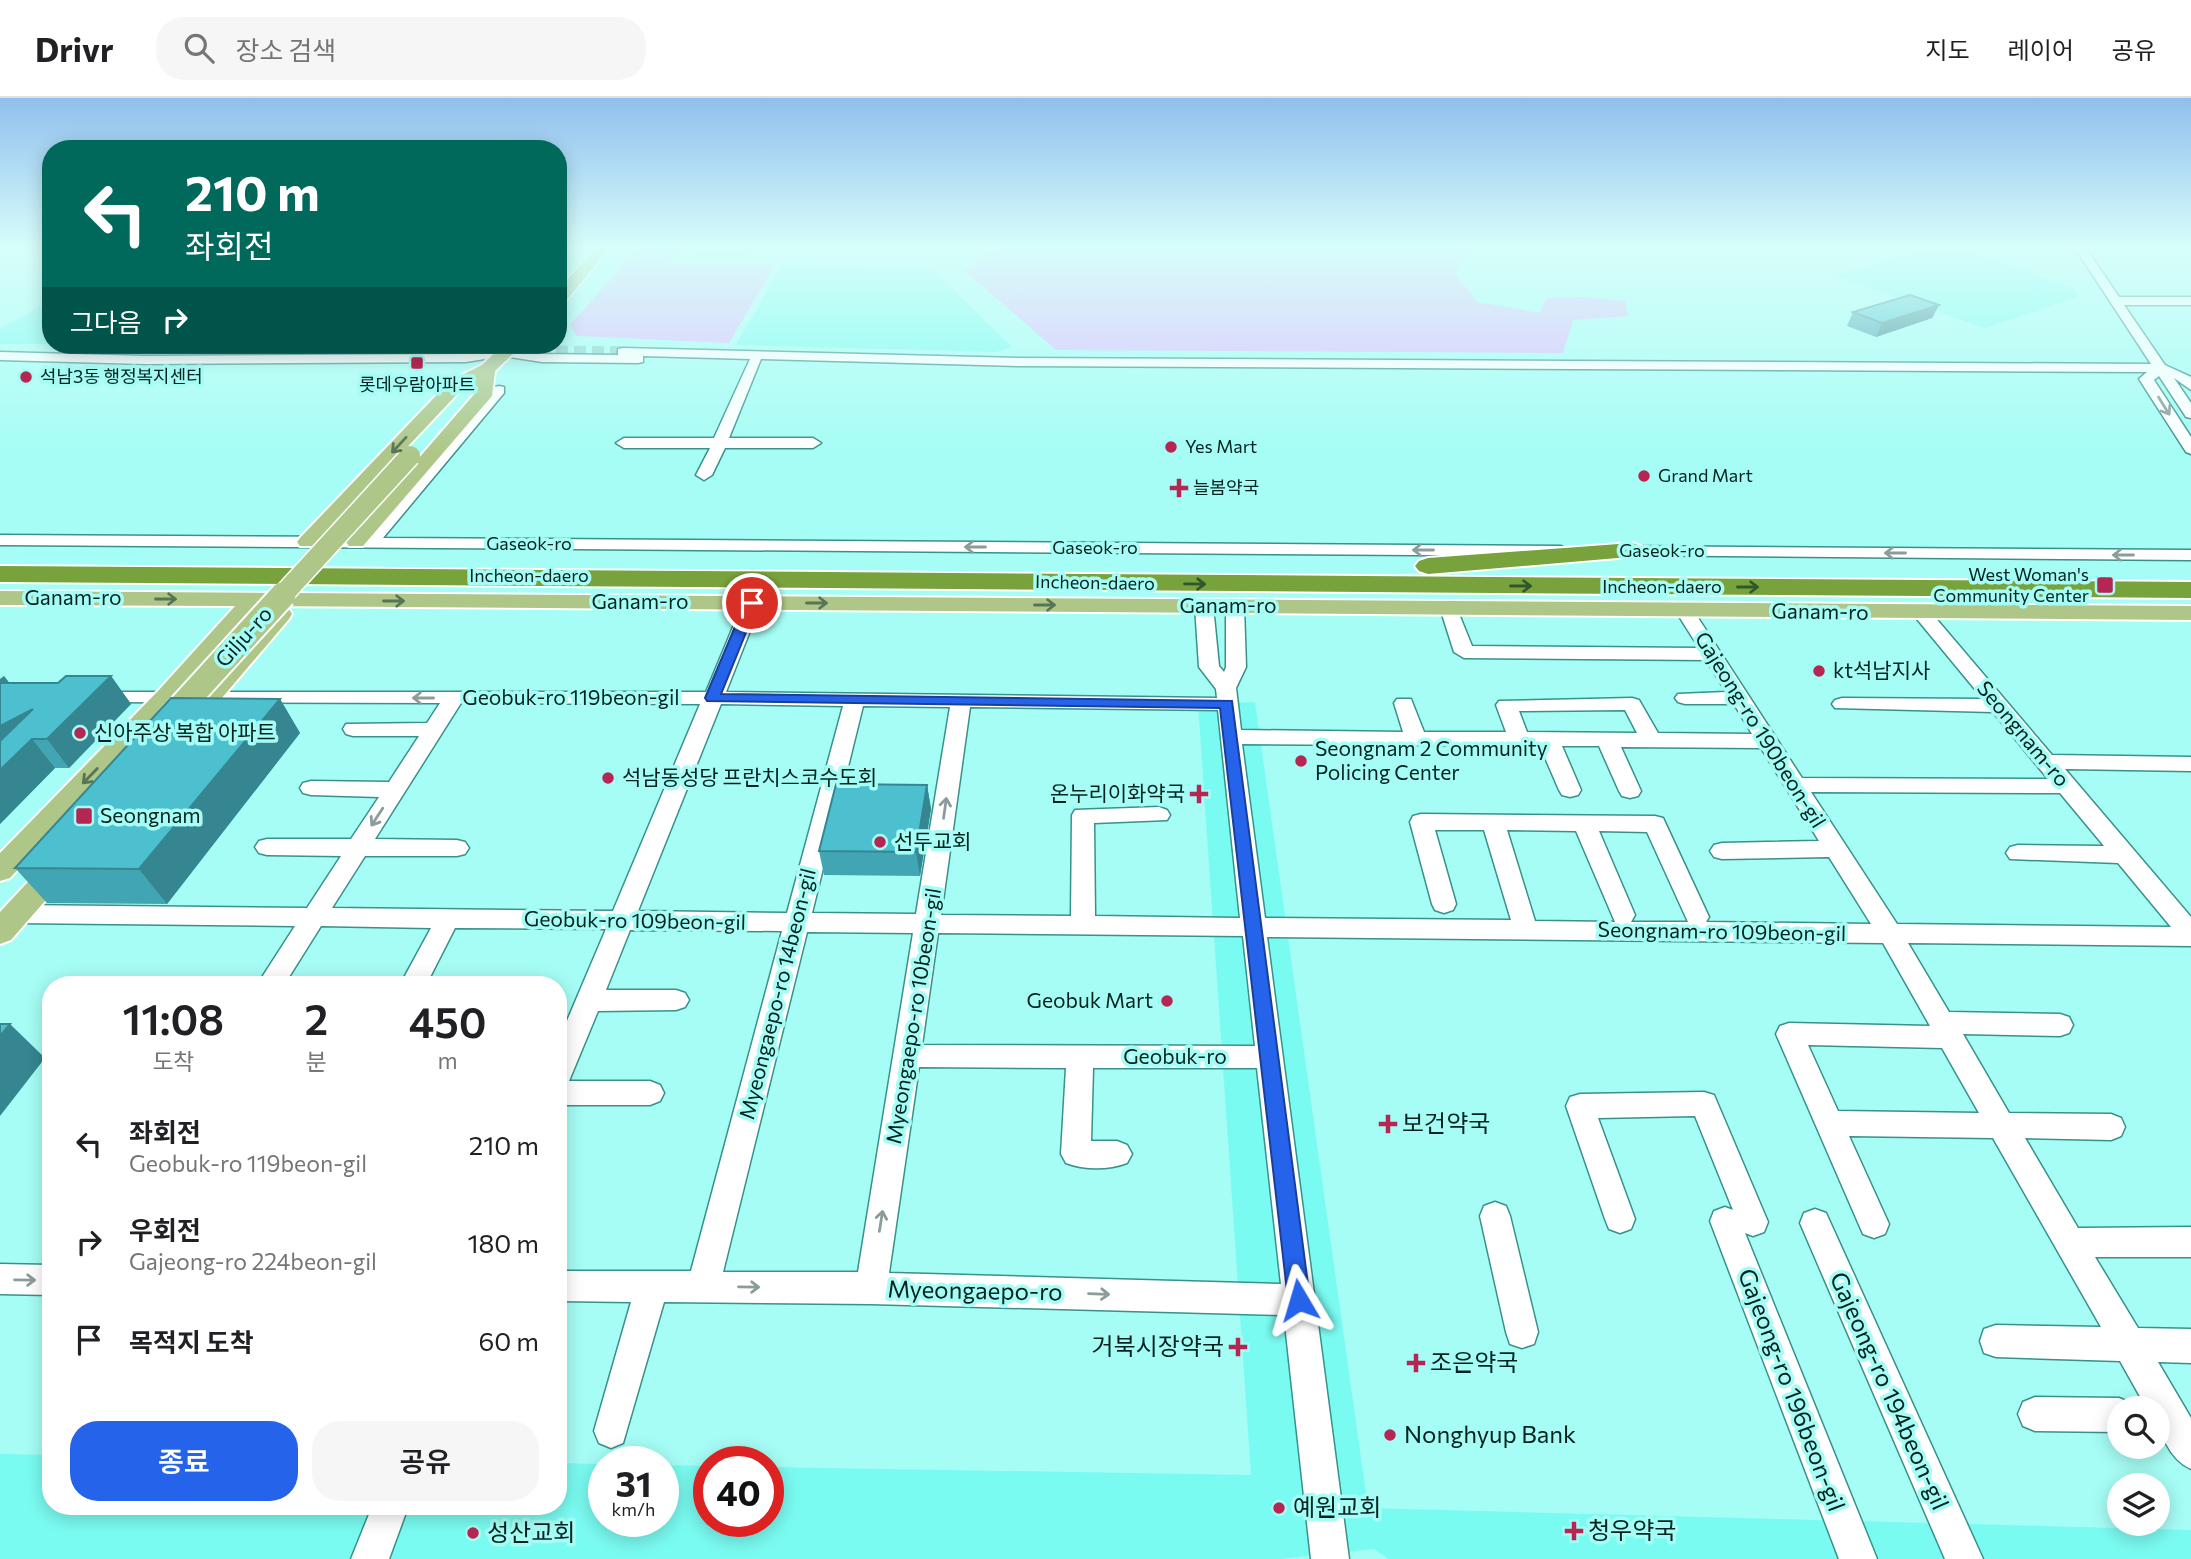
<!DOCTYPE html>
<html lang="ko">
<head>
<meta charset="utf-8">
<style>
  body { margin:0; font-family:Commissioner,"Noto Sans KR",sans-serif; background:#f6f6f6; color:#202124; height:100vh; display:flex; flex-direction:column; font-size:26px; white-space:nowrap }
  * { box-sizing:border-box; margin:0 }
  p { font-size:23px; color:#757577 }
  .icon { flex:none; width:38px; height:38px; fill:none; stroke:currentColor; stroke-width:2; stroke-linecap:round; stroke-linejoin:round }
  .map { position:relative; flex:1; overflow:hidden }
  .details { position:absolute; left:42px; top:878px; width:525px; height:539px; display:flex; flex-direction:column; background:#fff; border-radius:28px; box-shadow:0 4px 18px #0003 }
  .details>* { flex:none }
  .hud { position:absolute; left:42px; top:42px; width:525px; height:214px; border-radius:28px; box-shadow:0 4px 18px #0003; background:#00695c; color:#fff; overflow:hidden }
  .buttons { position:absolute; left:2107px; top:1298px; display:grid; gap:14px }
  .buttons a { display:grid; place-items:center; width:63px; height:63px; border-radius:50%; background:#fff; box-shadow:0 4px 18px #0003; font-size:35px }
  .speed { position:absolute; left:588px; top:1348px; display:flex; gap:14px; font-size:35px; font-weight:700; text-align:center }
  .speed>* { display:grid; place-content:center; width:91px; height:91px; border-radius:50%; background:#fff; box-shadow:0 4px 18px #0003; line-height:1 }
  .speed small { font-size:18px; font-weight:400 }
  .speed .limit { border:10px solid #d22; background:#fff; color:#111 }
  .pin { position:absolute; display:grid; place-items:center; width:60px; height:60px; color:#fff; margin:-30px; border:4px solid #fff; border-radius:50%; box-shadow:0 2px 7px #0007 }
  .me { position:absolute; width:77px; margin:-38px; rotate:353deg; stroke-linejoin:round; filter:drop-shadow(0 0 5px #0008) }
  .turn { display:flex; align-items:center; gap:24px; height:147px; padding:0 28px; font-size:32px }
  .turn .icon { width:91px; height:91px; stroke-width:2.5 }
  .turn b { display:block; font-size:49px; line-height:60px }
  .then { display:flex; align-items:center; height:66px; padding:0 28px; background:#0003; gap:14px; font-size:26px }
  .eta { display:flex; justify-content:space-evenly; align-items:center; height:119px; text-align:center }
  .eta b { font-size:42px; font-weight:600; line-height:49px }
  .primary-button { display:flex; gap:14px; margin-top:auto; padding:14px 28px }
  .primary-button a { flex:1; height:80px; border-radius:28px; background:#2563eb; color:#fff; font-size:28px; font-weight:600; line-height:80px; text-align:center }
  .primary-button a+a { background:#f6f6f6; color:#202124 }
  ul { padding:0; list-style:none }
  li { display:flex; align-items:center; gap:21px; height:98px; padding:0 28px }
  li div { flex:1 }
  li b { display:block; font-size:26px }
  li em { font-style:normal }
  header { display:flex; align-items:center; gap:42px; box-sizing:border-box; height:98px; padding:0 35px; background:#fff; border-bottom:2px solid #e0e0e0 }
  header strong { font-size:33px }
  nav { display:flex; gap:38px; margin-inline-start:auto; font-size:24px }
  .search { width:490px; height:63px; background:#f6f6f6; display:flex; align-items:center; gap:18px; box-sizing:border-box; padding:0 24px; border-radius:28px; color:#757577; font-size:26px }
  .map>svg:first-child { display:block }
  .built { fill:#7afbf1 }
  .green { fill:#debbfd }
  .lines { fill:none; stroke-linecap:round; stroke-linejoin:round }
  .minor-tunnel { stroke:#85d1ca; stroke-width:12; stroke-dasharray:12 6; stroke-linecap:butt }
  .minor-casing { stroke:#38918a; stroke-width:3 }
  .major-casing { stroke:#fff; stroke-width:4 }
  .highway-casing { stroke:#fff; stroke-width:4 }
  .minor { fill:#fff; fill-rule:evenodd }
  .major { fill:#aec789; fill-rule:evenodd }
  .highway { fill:#78a23b; fill-rule:evenodd }
  .major-bridge-far1-casing { stroke:#fff; stroke-width:23; stroke-linecap:butt }
  .major-bridge-casing { stroke:#fff; stroke-width:29; stroke-linecap:butt }
  .major-bridge-far1 { stroke:#aec789; stroke-width:20 }
  .major-bridge { stroke:#aec789; stroke-width:25 }
  .wall { fill:#42a5b3 }
  .shaded-wall { fill:#368692 }
  .building { fill:#4dc0d0; stroke:#368692; stroke-width:2 }
  .oneway { stroke:#8c9c9b }
  .oneway2 { stroke:#577554 }
  .oneway3 { stroke:#30562b }
  .route { fill:#2563eb; stroke:#184099; stroke-width:2 }
  .poi-dot { fill:#b62653; stroke:#a6fdf5; stroke-width:2.5 }
  .labels { text-anchor:middle; stroke-width:7; stroke-linejoin:round; paint-order:stroke }
  .far-poi-label { font-size:18px; fill:#002320; stroke:#a6fdf5; text-anchor:start }
  .far-street-label { font-size:18px; fill:#002320; stroke:#a6fdf5 }
  .street-label { font-size:21px; fill:#002320; stroke:#a6fdf5 }
  .poi-label { font-size:21px; fill:#002320; stroke:#a6fdf5; text-anchor:start }
  .near-poi-label { font-size:24px; fill:#002320; stroke:#a6fdf5; text-anchor:start }
  .near-street-label { font-size:24px; fill:#002320; stroke:#a6fdf5 }
</style>
</head>
<body>
<header>
<strong>Drivr</strong>
<div class="search"><svg class="icon" aria-label="search" viewBox="0 0 24 24"><circle cx="10" cy="10" r="6"/><path d="M15 15l6 6"/></svg>장소 검색</div>
<nav><a>지도</a><a>레이어</a><a>공유</a></nav>
</header>
<div class="map">
<svg width="2191" height="1461" viewBox="0 0 2191 1461">
  <rect width="100%" height="100%" fill="#a6fdf5"/>
  <path class="built" d="M699,150H755L737,162L689,160Z
    M1932,150L1960,151L2072,189L2079,199L1985,230L1835,178Z
    M782,167L934,173L1012,249L996,254L736,247Z
    M51,202V246H0V231Z
    M1255,604L1368,1410L2191,1432V1461H1389L1374,1451L1279,1461H0V1356L51,1357V1409H558V1365L604,1366V1423H663V1367L709,1368V1423H768V1369L1251,1377L1198,606Z"/>
  <path class="green" d="M638,150H680L668,165L775,167L729,245L577,238L570,227Z
    M997,150H1477L1470,153L1455,175L1477,204L1540,215L1546,200L1584,199L1625,203L1628,218L1573,222L1563,255L1056,252L965,173Z"/>
  <g class="lines">
    <path class="minor-tunnel" d="M394,253L623,254"/>
    <g class="minor-casing">
      <path id="minor" d="M2075,150H2086L2119,199H2191V207H2124L2165,267L2191,279V292L2174,280L2191,305V320L2186,319L2159,278L2154,282L2191,339V356L2186,354L2139,281L2147,274L1019,268L761,261L729,340H813L821,345L813,350H725L712,377L704,382L696,377L710,350H624L616,345L624,340H714L750,261L643,258V264L638,265L542,264L503,258L466,264L145,266L0,262V254L145,258L466,256L503,250L542,256L618,257V251L623,250L1019,260L2151,266Z
        M499,288L504,289V295L383,440L1561,448L1570,453L1561,458L0,447V437L365,439L494,289Z
        M1613,448L2191,452V462L1607,457L1604,453L1607,449Z
        M752,500L761,505L726,594L1217,600L1216,591L1199,569L1195,508L1204,503L1213,508L1219,568L1224,574L1226,569V508L1235,503L1244,508L1246,569L1236,590L1241,632L1403,634L1394,605L1397,601H1411L1424,634H1506L1496,607L1499,603L1632,600L1639,602L1658,635L1752,636L1734,606H1685L1678,604L1675,600L1678,596L1726,594L1706,562L1464,560L1454,554L1440,510L1449,504L1455,506L1472,548L1699,550L1675,512L1684,506L1693,512L1802,680L2048,681L1993,614L1835,610L1832,606L1835,602L1842,600L1983,601L1912,515L1921,509L1928,511L2052,657L2191,659V673L2065,671L2191,819V848L1908,845L1949,914L2060,916L2069,919L2073,927L2069,935L2060,938L1963,936L2009,1015L2111,1016L2121,1020L2125,1029L2121,1038L2111,1042L2025,1040L2078,1130L2191,1129V1159H2095L2138,1230L2191,1231V1265L2158,1264L2191,1320V1371C2169,1361 2158,1334 2158,1311H2147L2120,1263L1996,1259L1984,1255L1980,1243L1984,1231L1996,1227L2101,1229L1993,1040L1849,1038L1889,1126L1885,1136L1874,1140L1863,1136L1776,936L1780,928L1789,925L1930,928L1883,845L1267,839L1349,1461H1311L1284,1217L871,1206L664,1204L623,1345L611,1350L599,1345L594,1333L631,1204L558,1203V1173H691L782,833L630,832L606,892H676L685,895L689,902L685,909L676,912L598,913L569,983H650L660,987L664,995L660,1003L650,1007H558V944L606,831L455,830L426,887H400L431,830L321,828L284,887H257L295,828L16,825L7,822L4,816L7,810L16,807L307,810L341,758L267,757L259,755L255,749L259,743L267,741H351L379,699L311,697L303,695L300,690L303,685L311,683L389,684L419,638H353L346,636L343,631L346,626L427,625L440,605L94,604L87,602L84,598L87,594H706L743,505ZM461,605L700,606L613,813L332,810L365,758H457L465,756L469,750L465,744L457,742L375,741ZM721,606L843,608L787,815L638,813ZM863,608L950,609L916,816L812,815ZM970,609L1218,612L1240,820L1095,818L1094,725L1167,722L1170,717L1167,712L1159,709L1075,712L1072,717L1071,818L941,817ZM1625,612L1637,635L1527,634L1519,613ZM1242,646L1540,648L1559,692L1562,697L1570,699L1578,697L1581,692L1562,648H1599L1619,693L1622,698L1630,700L1638,698L1641,693L1621,649L1761,650L1819,743L1722,745L1714,747L1710,753L1714,759L1722,761L1829,759L1871,826L1706,824L1709,819L1663,720L1655,718L1421,716L1413,718L1410,724L1432,806L1435,812L1444,815L1453,812L1456,806L1435,732H1484L1511,822L1265,820ZM1811,694L2060,695L2104,748L2018,747L2010,749L2006,755L2010,761L2118,765L2171,829L1897,826ZM1507,732L1576,733L1615,824L1535,823ZM1599,733L1647,734L1688,824H1631L1635,817ZM807,834L913,835L858,1174H723ZM938,835L1243,838L1255,948L922,947ZM1808,947L1942,950L1979,1015L1838,1013ZM919,969L1066,970L1061,1056L1066,1065C1084,1072 1109,1072 1127,1065L1132,1056L1127,1047L1117,1043H1091L1093,970H1257L1281,1186L889,1175Z
        M1704,994L1714,997L1768,1124L1764,1134L1753,1138L1745,1135L1877,1461H1839L1710,1123L1714,1113L1725,1109L1733,1112L1695,1018L1598,1020L1635,1121L1631,1131L1620,1135L1609,1131L1605,1121L1566,1008L1570,999L1580,996Z
        M1495,1104L1506,1108L1510,1118L1538,1234L1534,1246L1522,1250L1510,1246L1506,1234L1480,1118L1484,1108Z
        M1815,1111L1826,1115L1983,1461H1945L1800,1125L1804,1115Z
        M0,1166L51,1167V1197L0,1196Z
        M2035,1299L2119,1300L2131,1305L2134,1311H2119V1334L2035,1333L2023,1328L2018,1316L2023,1304Z
        M372,1409H408L389,1461H351Z"/>
    </g>
    <g class="major-casing">
      <path id="major" d="M595,150H610L563,206L558,207V193Z
        M503,247H522L495,273L492,298L363,448H349L346,444L477,293L478,289L469,287L462,291L314,448H300L297,444L300,440L450,283L482,267Z
        M0,493L2191,508V522L259,508L176,603L10,780L0,783V755L158,593L235,508L0,507Z
        M281,509L289,511L292,516L289,521L193,634L184,636L175,634L171,628L175,622L273,511Z
        M61,756L71,759L75,766L71,773L11,842L0,846V814L51,759Z"/>
    </g>
    <g class="highway-casing">
      <path id="highway" d="M1632,445L1641,448L1645,453L1641,458L1428,476L1419,473L1415,468L1419,463L1428,460Z
        M0,468L2191,484V500L0,484Z"/>
    </g>
    <use href="#minor" class="minor"/>
    <use href="#major" class="major"/>
    <use href="#highway" class="highway"/>
    <g class="major-bridge-far1-casing">
      <path id="major-bridge-far1" d="M281,499L410,358"/>
    </g>
    <g class="major-bridge-casing">
      <path id="major-bridge" d="M169,622L283,497"/>
    </g>
    <use href="#major-bridge-far1" class="major-bridge-far1"/>
    <use href="#major-bridge" class="major-bridge"/>
  </g>
  <path class="wall" d="M1939,207L1932,220L1876,239L1847,228L1853,214Z
    M4,578L9,585H58L111,578L131,606L69,670H55L0,726Z
    M280,601L300,635L167,806L47,805L15,770Z
    M927,687L931,711L920,778L824,777L819,753Z"/>
  <path class="shaded-wall" d="M1939,207L1932,220L1876,239L1882,225Z
    M4,578L26,606L0,590V581Z
    M111,578L131,606L69,670L47,641H32L55,670L0,726V628L33,611Z
    M280,601L300,635L167,806L139,771Z
    M927,687L931,711L920,778L916,754Z
    M10,926L45,960L0,1018V938Z"/>
  <path class="building" d="M1910,197L1939,207L1882,225L1853,214Z
    M66,578H111L47,641H32L0,672V643L33,611L0,628V585H58Z
    M171,600L280,601L139,771L15,770Z
    M836,686L927,687L916,754L819,753Z
    M0,926H10L0,938Z"/>
  <defs><path id="oneway-shaft" d="M-6 0H5M1.5-3L5.5 0L1.5 3" fill="none" stroke-width="1.6" stroke-linecap="round" stroke-linejoin="round" transform="scale(1.75)"/></defs>
  <g class="oneway">
    <use href="#oneway-shaft" transform="translate(2164 308) rotate(58)"/>
    <use href="#oneway-shaft" transform="translate(975 449) rotate(-180)"/>
    <use href="#oneway-shaft" transform="translate(1423 452) rotate(-180)"/>
    <use href="#oneway-shaft" transform="translate(1895 455) rotate(-180)"/>
    <use href="#oneway-shaft" transform="translate(2123 457) rotate(-180)"/>
    <use href="#oneway-shaft" transform="translate(423 600) rotate(-180)"/>
    <use href="#oneway-shaft" transform="translate(945 710) rotate(-82)"/>
    <use href="#oneway-shaft" transform="translate(377 719) rotate(123)"/>
    <use href="#oneway-shaft" transform="translate(881 1123) rotate(-81)"/>
    <use href="#oneway-shaft" transform="translate(25 1182) rotate(1)"/>
    <use href="#oneway-shaft" transform="translate(749 1189) rotate(1)"/>
    <use href="#oneway-shaft" transform="translate(1099 1196) rotate(2)"/>
  </g>
  <g class="oneway2">
    <use href="#oneway-shaft" transform="translate(399 347) rotate(133)"/>
    <use href="#oneway-shaft" transform="translate(166 501)"/>
    <use href="#oneway-shaft" transform="translate(394 503)"/>
    <use href="#oneway-shaft" transform="translate(817 505)"/>
    <use href="#oneway-shaft" transform="translate(1045 507)"/>
    <use href="#oneway-shaft" transform="translate(90 678) rotate(134)"/>
  </g>
  <g class="oneway3">
    <use href="#oneway-shaft" transform="translate(1195 486) rotate(1)"/>
    <use href="#oneway-shaft" transform="translate(1521 488)"/>
    <use href="#oneway-shaft" transform="translate(1748 489)"/>
  </g>
  <linearGradient id="sky" x2="0" y2="1"><stop stop-color="#90bfed"/><stop offset="0.42" stop-color="#d7fefa"/><stop offset="1" stop-color="#d7fefa" stop-opacity="0"/></linearGradient>
  <rect width="2191" height="355" fill="url(#sky)"/>
  <path class="route" d="M752,501L758,505L721,596L1232,603L1310,1202L1307,1210L1299,1213L1291,1210L1288,1202L1220,610L707,603L705,600L745,505Z"/>
  <g class="poi-dot">
    <rect x="410" y="258" width="14" height="14" rx="3.5"/>
    <circle cx="26" cy="279" r="7"/>
    <circle cx="1171" cy="349" r="7"/>
    <circle cx="1644" cy="378" r="7"/>
    <path d="M1175.5 379.5h7v7h7v7h-7v7h-7v-7h-7v-7h7z"/>
    <rect x="2096" y="478" width="18" height="18" rx="3.5"/>
    <circle cx="1819" cy="573" r="7"/>
    <circle cx="80" cy="635" r="7"/>
    <circle cx="1301" cy="663" r="7"/>
    <circle cx="608" cy="680" r="7"/>
    <path d="M1195.5 685.5h7v7h7v7h-7v7h-7v-7h-7v-7h7z"/>
    <rect x="75" y="709" width="18" height="18" rx="3.5"/>
    <circle cx="880" cy="744" r="7"/>
    <circle cx="1167" cy="903" r="7"/>
    <path d="M1384.5 1015.5h7v7h7v7h-7v7h-7v-7h-7v-7h7z"/>
    <path d="M1234.5 1238.5h7v7h7v7h-7v7h-7v-7h-7v-7h7z"/>
    <path d="M1412.5 1254.5h7v7h7v7h-7v7h-7v-7h-7v-7h7z"/>
    <circle cx="1390" cy="1337" r="7"/>
    <circle cx="1279" cy="1410" r="7"/>
    <path d="M1570.5 1422.5h7v7h7v7h-7v7h-7v-7h-7v-7h7z"/>
    <circle cx="473" cy="1435" r="7"/>
  </g>
  <g class="labels">
    <g class="far-poi-label">
      <text x="40" y="285">석남3동 행정복지센터</text>
      <text x="417" y="293" text-anchor="middle">롯데우람아파트</text>
      <text x="1185" y="355">Yes Mart</text>
      <text x="1658" y="384">Grand Mart</text>
      <text x="1193" y="396">늘봄약국</text>
      <text x="2089" y="483" text-anchor="end">West Woman's<tspan x="2089" dy="21">Community Center</tspan></text>
    </g>
    <g class="far-street-label">
      <text x="529" y="452">Gaseok-ro</text>
      <text x="1095" y="456">Gaseok-ro</text>
      <text x="1662" y="459">Gaseok-ro</text>
      <text x="529" y="484">Incheon-daero</text>
      <text transform="translate(1095 485) rotate(1)" y="6">Incheon-daero</text>
      <text x="1662" y="495">Incheon-daero</text>
    </g>
    <g class="street-label">
      <text x="73" y="507">Ganam-ro</text>
      <text x="640" y="511">Ganam-ro</text>
      <text x="1228" y="515">Ganam-ro</text>
      <text transform="translate(1820 514) rotate(1)" y="7">Ganam-ro</text>
      <text transform="translate(244 539) rotate(-48)" y="7">Gilju-ro</text>
      <text x="571" y="607">Geobuk-ro 119beon-gil</text>
      <text transform="translate(1760 632) rotate(58)" y="7">Gajeong-ro 190beon-gil</text>
      <text transform="translate(2023 636) rotate(50)" y="7">Seongnam-ro</text>
      <text transform="translate(635 823) rotate(1)" y="7">Geobuk-ro 109beon-gil</text>
      <text transform="translate(1722 834) rotate(1)" y="7">Seongnam-ro 109beon-gil</text>
      <text transform="translate(778 896) rotate(-76)" y="7">Myeongaepo-ro 14beon-gil</text>
      <text transform="translate(914 918) rotate(-81)" y="7">Myeongaepo-ro 10beon-gil</text>
      <text x="1175" y="966">Geobuk-ro</text>
    </g>
    <g class="poi-label">
      <text x="1833" y="580">kt석남지사</text>
      <text x="94" y="642">신아주상 복합 아파트</text>
      <text x="1315" y="658">Seongnam 2 Community<tspan x="1315" dy="24">Policing Center</tspan></text>
      <text x="622" y="687">석남동성당 프란치스코수도회</text>
      <text x="1185" y="703" text-anchor="end">온누리이화약국</text>
      <text x="100" y="725">Seongnam</text>
      <text x="894" y="751">선두교회</text>
      <text x="1153" y="910" text-anchor="end">Geobuk Mart</text>
    </g>
    <g class="near-poi-label">
      <text x="1402" y="1034">보건약국</text>
      <text x="1224" y="1257" text-anchor="end">거북시장약국</text>
      <text x="1430" y="1273">조은약국</text>
      <text x="1404" y="1345">Nonghyup Bank</text>
      <text x="1293" y="1418">예원교회</text>
      <text x="1588" y="1441">청우약국</text>
      <text x="487" y="1443">성산교회</text>
    </g>
    <g class="near-street-label">
      <text transform="translate(975 1193) rotate(1)" y="8">Myeongaepo-ro</text>
      <text transform="translate(1791 1292) rotate(69)" y="8">Gajeong-ro 196beon-gil</text>
      <text transform="translate(1889 1293) rotate(66)" y="8">Gajeong-ro 194beon-gil</text>
    </g>
  </g>
</svg>
<div class="buttons">
<a><svg class="icon" aria-label="search" viewBox="0 0 24 24"><circle cx="10" cy="10" r="6"/><path d="M15 15l6 6"/></svg></a>
<a><svg class="icon" aria-label="layers" viewBox="0 0 24 24"><path d="M12 4l9 5-9 5-9-5zM3 14l9 5 9-5"/></svg></a>
</div>
<div class="speed"><div>31<small>km/h</small></div><div class="limit">40</div></div>
<div class="pin" style="left:752px;top:505px;background:#d93025"><svg class="icon" aria-label="arrive" viewBox="0 0 24 24"><path d="M6 21V4h12l-3 4 3 4H6"/></svg></div>
<svg class="me" style="left:1299px;top:1202px" viewBox="-20 -20 40 40"><path d="M0-17L14 15 0 8-14 15z" fill="#2563eb" stroke="#fff" stroke-width="4"/></svg>
<div class="hud">
<div class="turn"><svg class="icon" aria-label="left" viewBox="0 0 24 24"><path d="M17 20v-9H6M10 6l-5 5 5 5"/></svg><div><b>210 m</b>좌회전</div></div>
<div class="then">그다음<svg class="icon" aria-label="right" viewBox="0 0 24 24"><path d="M7 20v-9h11M14 6l5 5-5 5"/></svg></div>
</div>
<section class="details">
<div class="eta">
<div><b>11:08</b><p>도착</p></div>
<div><b>2</b><p>분</p></div>
<div><b>450</b><p>m</p></div>
</div>
<ul>
<li><svg class="icon" aria-label="left" viewBox="0 0 24 24"><path d="M17 20v-9H6M10 6l-5 5 5 5"/></svg><div><b>좌회전</b><p>Geobuk-ro 119beon-gil</p></div><em>210 m</em></li>
<li><svg class="icon" aria-label="right" viewBox="0 0 24 24"><path d="M7 20v-9h11M14 6l5 5-5 5"/></svg><div><b>우회전</b><p>Gajeong-ro 224beon-gil</p></div><em>180 m</em></li>
<li><svg class="icon" aria-label="arrive" viewBox="0 0 24 24"><path d="M6 21V4h12l-3 4 3 4H6"/></svg><div><b>목적지 도착</b></div><em>60 m</em></li>
</ul>
<div class="primary-button"><a>종료</a><a>공유</a></div>
</section>
</div>
</body>
</html>
